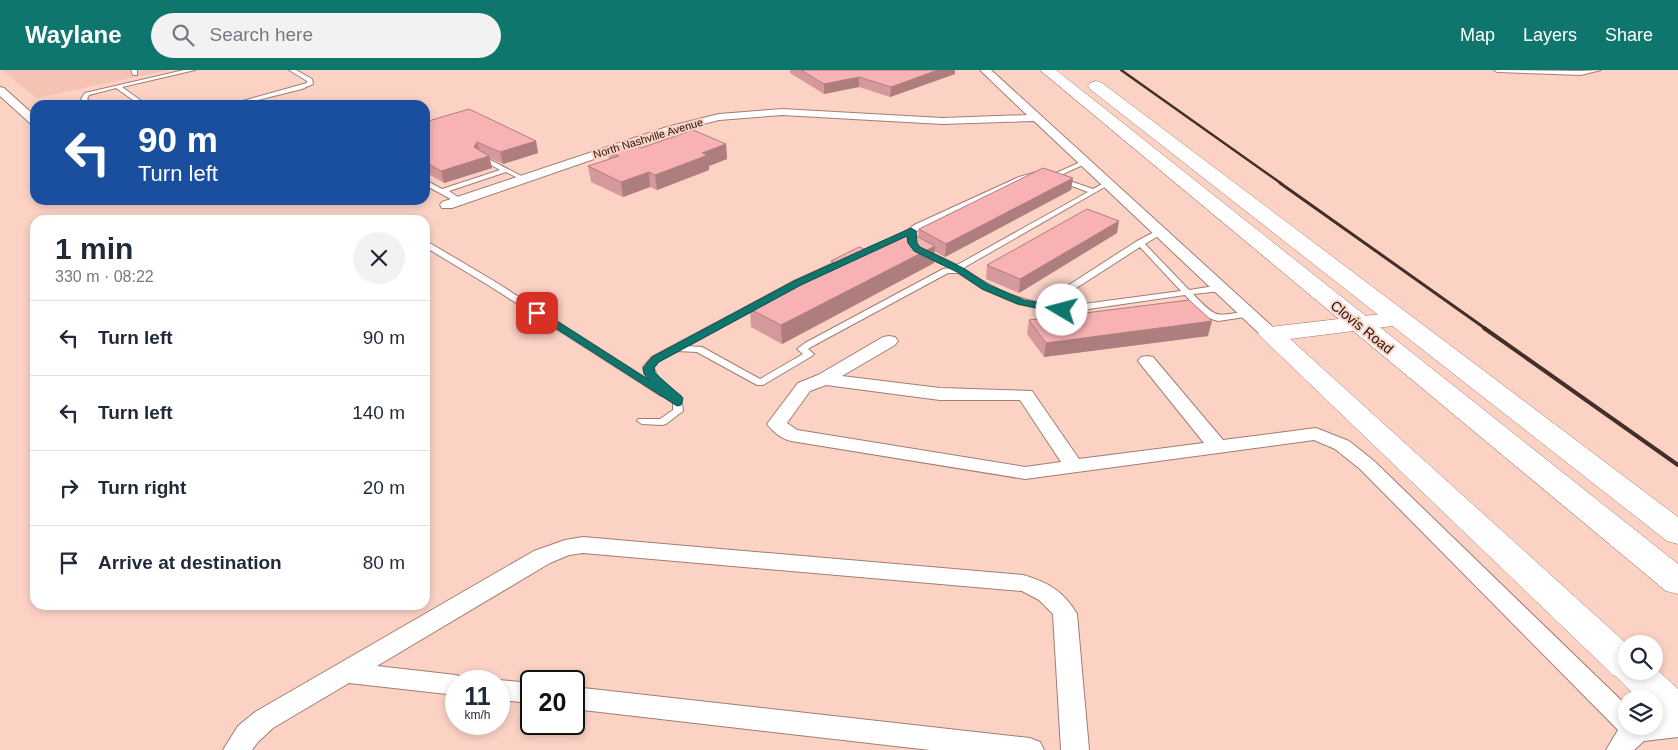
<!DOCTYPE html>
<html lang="en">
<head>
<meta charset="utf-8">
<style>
  body { margin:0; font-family:Helvetica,sans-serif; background:#f2f2f3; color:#1f2937; height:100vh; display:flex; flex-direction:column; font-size:19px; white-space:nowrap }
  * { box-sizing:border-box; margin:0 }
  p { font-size:16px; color:#747a83 }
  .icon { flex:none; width:28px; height:28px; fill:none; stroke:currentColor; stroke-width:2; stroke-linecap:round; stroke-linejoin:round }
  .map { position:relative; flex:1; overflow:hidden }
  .drawer { position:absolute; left:30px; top:145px; width:400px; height:395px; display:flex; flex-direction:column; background:#fff; border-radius:15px; box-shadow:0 2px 8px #0003 }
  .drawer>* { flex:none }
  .guide { position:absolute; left:30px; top:30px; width:400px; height:105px; border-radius:15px; box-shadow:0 2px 8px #0003; background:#1a4fa0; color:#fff; overflow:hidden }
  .fabs { position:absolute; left:1618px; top:565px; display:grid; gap:10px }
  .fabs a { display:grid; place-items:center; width:45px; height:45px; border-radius:50%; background:#fff; box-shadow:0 2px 8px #0003; font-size:25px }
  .speed { position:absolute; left:445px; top:600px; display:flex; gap:10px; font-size:25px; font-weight:700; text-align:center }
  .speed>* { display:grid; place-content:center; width:65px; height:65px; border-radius:50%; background:#fff; box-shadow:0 2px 8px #0003; line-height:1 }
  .speed small { font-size:12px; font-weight:400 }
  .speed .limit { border:2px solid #111; border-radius:8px; background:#fff; color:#111 }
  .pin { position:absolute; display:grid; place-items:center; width:42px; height:42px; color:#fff; margin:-21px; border-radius:10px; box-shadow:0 2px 8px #0006 }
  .me { position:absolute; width:55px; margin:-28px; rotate:278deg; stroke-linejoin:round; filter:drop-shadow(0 0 4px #0008) }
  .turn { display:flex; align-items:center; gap:18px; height:105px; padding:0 25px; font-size:22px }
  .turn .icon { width:65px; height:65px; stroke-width:2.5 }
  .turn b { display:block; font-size:35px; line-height:42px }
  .round { display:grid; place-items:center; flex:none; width:52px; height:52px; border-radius:26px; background:#f2f2f3 }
  .head { display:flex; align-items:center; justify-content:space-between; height:85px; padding:0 25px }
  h1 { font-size:30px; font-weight:800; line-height:38px }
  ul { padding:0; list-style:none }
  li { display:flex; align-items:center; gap:15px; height:75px; padding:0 25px; border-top:1px solid #e0e1e3 }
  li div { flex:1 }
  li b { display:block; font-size:19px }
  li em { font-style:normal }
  header { display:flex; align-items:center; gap:30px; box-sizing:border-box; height:70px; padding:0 25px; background:#0f766e; color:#fff }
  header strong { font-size:24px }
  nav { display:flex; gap:28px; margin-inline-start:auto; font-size:18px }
  .search { width:350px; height:45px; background:#f2f2f3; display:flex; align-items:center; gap:12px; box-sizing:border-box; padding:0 18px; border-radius:28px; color:#747a83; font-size:19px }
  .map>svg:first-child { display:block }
  .built { fill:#f5c3b4 }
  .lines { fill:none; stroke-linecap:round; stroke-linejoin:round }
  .lane-casing { stroke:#a37c71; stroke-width:2 }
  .street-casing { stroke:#a37c71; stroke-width:2 }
  .secondary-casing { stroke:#a37c71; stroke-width:1 }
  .highway-casing { stroke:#a37c71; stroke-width:1 }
  .lane { fill:#fff; fill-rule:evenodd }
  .street { fill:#fff; fill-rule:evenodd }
  .secondary { fill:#fff; fill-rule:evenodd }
  .highway { fill:#fff; fill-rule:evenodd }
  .rail-far2 { stroke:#422f2a; stroke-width:2.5 }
  .rail-far1 { stroke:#422f2a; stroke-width:3 }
  .rail { stroke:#422f2a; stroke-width:4 }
  .wall { fill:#d6999b }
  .shaded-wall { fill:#ae7d7e }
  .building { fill:#f9b2b4; stroke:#ae7d7e }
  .route { fill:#0f766e; stroke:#0a4d48 }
  .labels { text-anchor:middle; stroke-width:4; stroke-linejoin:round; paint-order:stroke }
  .far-street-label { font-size:11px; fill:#1f110d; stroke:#fcd2c5 }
  .street-label { font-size:14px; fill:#1f110d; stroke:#fcd2c5 }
</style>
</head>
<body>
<header>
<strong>Waylane</strong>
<div class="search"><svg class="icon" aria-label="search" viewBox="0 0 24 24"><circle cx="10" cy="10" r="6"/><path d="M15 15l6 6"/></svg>Search here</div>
<nav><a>Map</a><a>Layers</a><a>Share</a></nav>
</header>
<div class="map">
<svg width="1678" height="680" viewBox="0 0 1678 680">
  <rect width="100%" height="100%" fill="#fcd2c5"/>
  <path class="built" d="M2,0H169L36,28Z"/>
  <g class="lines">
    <g class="lane-casing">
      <path id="lane" d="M131,0H137V5H133Z
        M184,0H195L122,17L147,35H140L116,18L89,25L87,29L95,35H88L81,29L85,23Z
        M289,0H296L312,9L313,14L302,19L238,35H228L307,13V11Z
        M1494,0L1581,1L1601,0L1581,5L1497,2Z
        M481,85L527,109L522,110L506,102L449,121L461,129V133H458L425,115V110L442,119L500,100L479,88L478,87Z
        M1085,90L1088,92L1087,93L1061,105V108L1093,119L1108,111L1110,112V114L965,197L964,199C988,215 1012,228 1041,233L1137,171L1160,159H1163V163L1145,174L1189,220L1221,215L1225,218L1221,221L1193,224C1218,250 1215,246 1249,241L1252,242L1253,244L1252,246L1218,251L1205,247L1185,225L1061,243L1018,234L983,219L958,203H948L811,277L808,279L814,284L812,286L763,315H757L697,282L678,281L658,291L653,297L659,309L681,326L683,341L666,354L662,355L642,354L637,351L638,349H660L673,340V329L668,325L661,326L488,215L425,177V172H428L494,211L652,312L643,297L652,287L794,211L840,190H846V194L800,215L687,276L702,277L760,309L803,284L797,279L805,273L943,199L951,198L920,184V180H926L957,195L1088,122L1056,110L1054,107L1056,103ZM1140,177L1181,221L1061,237L1050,235Z
        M1040,101L1043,103L1042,104L1023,109L920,159L915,162V174H912L908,172L907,161L914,155L1019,107Z"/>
    </g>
    <g class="street-casing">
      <path id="street" d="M980,0H991L1276,260L1278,264L1276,268H1264L1034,51L942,54L782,45L719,50L675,61L452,138H442L440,135L442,132L667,57L719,44L782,39L942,48L1027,45Z
        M0,17L4,18L35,46V55L31,54L0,26Z
        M889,266L895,267L898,271L895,275L842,306L940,318L1032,321L1079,389L1204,373L1138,291L1141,287L1147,286L1153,287L1223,370L1316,358L1349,371L1374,391L1626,635V656H1654V647L1678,645V667L1644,671L1634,680H1606L1618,660L1360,399L1335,379L1314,370L1025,409L791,371C782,369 773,362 767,354L798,313L818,305L883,267ZM826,315L940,330H1020L1061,392L1025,397L797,360L787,353L810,321Z
        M583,467L1023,505C1047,512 1064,521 1077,544L1089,680H1061L1053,544L1039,530L1022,521L583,483L569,485L550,493L377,596L456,605L465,608L467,611H456V625L349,613L273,658L258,672L252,680H223L238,656L255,642L534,481L565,470Z
        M499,610L531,613V633L499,630V611H494Z
        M574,617L1030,668L1040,672L1044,680H930L574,639Z"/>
    </g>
    <g class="secondary-casing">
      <path id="secondary" d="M1399,242L1408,244L1411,249L1408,254L1290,269L1627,574L1626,601H1654V597L1678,619V659L1664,654L1654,644V629H1638L1617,607L1613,605L1258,264L1261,259L1270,257Z"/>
    </g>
    <g class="highway-casing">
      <path id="highway" d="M1040,0H1056L1678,494V524L1666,521Z
        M1096,11L1102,13L1678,447V474L1667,471L1090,19L1088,16L1090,13Z"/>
    </g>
    <use href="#lane" class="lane"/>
    <use href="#street" class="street"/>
    <use href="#secondary" class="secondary"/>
    <use href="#highway" class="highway"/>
    <path class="rail-far2" d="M1121,0L1282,114"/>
    <path class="rail-far1" d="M1280,113L1486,259"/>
    <path class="rail" d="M1484,258L1678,395"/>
  </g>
  <path class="wall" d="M790,0H955V4L890,27L859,17L824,24L790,3Z
    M425,52L536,71L538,83L503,94L490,88L492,98L444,113L425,102Z
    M726,74L727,89L709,96V100L657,120L650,117L623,127L591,112L588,96L609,89L607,81Z
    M1073,108L1071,120L945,187L934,181V193L782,274L751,257L750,239L831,199V191L886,172L918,168L919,159Z
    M1117,163L1019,223L986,209L987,195Z
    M1029,250L1208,266L1044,287L1027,264Z"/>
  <path class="shaded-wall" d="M938,0H955V4L890,27L891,17Z
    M859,7V17L824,24V14Z
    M536,71L538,83L503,94L500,82Z
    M477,72L480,83L474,77Z
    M726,74L727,89L709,96V100L657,120L655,105L702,83Z
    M489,86L492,98L444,113L441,101Z
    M649,102L650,117L623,127L621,112Z
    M1073,108L1071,120L945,187L946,174Z
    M1119,151L1117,163L1019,223L1020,209Z
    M935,176L934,193L782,274L781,255Z
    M1212,251L1208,266L1044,287L1046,273Z"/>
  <path class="building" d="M801,0H938L891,17L859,7L824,14Z
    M469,39L536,71L500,82L477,72L474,77L489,86L441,101L425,92V52Z
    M693,60L726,74L702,83L708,85L655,105L649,102L621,112L588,96L619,86L607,81L629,73L641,78Z
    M1043,98L1073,108L946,174L919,159Z
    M1087,139L1119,151L1020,209L987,195Z
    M911,160L918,167L935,176L781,255L750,239L840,195L831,191L859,177L864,179L882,171L886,172Z
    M1189,230L1212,251L1046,273L1029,250Z"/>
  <path class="route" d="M911,158L916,161L917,173L920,177L963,198L989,215L1024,230L1062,237L1066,240L1062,243L1018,234L982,219L957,202L914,181L908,173L907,166L801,215L659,292L654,298L655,303L683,328L681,335L677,336L532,243L534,241H541L649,310L644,304L643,298L652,287L794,211Z"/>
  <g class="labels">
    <g class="far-street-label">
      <text transform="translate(648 68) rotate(-17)" y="4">North Nashville Avenue</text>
    </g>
    <g class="street-label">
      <text transform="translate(1362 257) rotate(39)" y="5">Clovis Road</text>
    </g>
  </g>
</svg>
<div class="fabs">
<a><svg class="icon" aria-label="search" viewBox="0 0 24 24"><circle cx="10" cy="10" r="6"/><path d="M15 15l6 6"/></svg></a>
<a><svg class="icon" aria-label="layers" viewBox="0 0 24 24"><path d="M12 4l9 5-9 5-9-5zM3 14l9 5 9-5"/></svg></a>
</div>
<div class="speed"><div>11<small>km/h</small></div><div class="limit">20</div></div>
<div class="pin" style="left:537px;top:243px;background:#d93025"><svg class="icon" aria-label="arrive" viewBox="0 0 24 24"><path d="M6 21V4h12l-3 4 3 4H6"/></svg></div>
<svg class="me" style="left:1062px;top:240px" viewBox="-20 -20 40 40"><circle r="19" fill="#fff"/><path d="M0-13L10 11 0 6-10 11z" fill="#0f766e"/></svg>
<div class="guide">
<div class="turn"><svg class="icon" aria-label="left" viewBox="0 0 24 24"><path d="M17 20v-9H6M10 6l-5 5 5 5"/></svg><div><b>90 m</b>Turn left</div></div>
</div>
<section class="drawer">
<div class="head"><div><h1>1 min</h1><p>330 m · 08:22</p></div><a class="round"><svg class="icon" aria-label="close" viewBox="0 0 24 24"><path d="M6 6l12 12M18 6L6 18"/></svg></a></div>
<ul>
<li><svg class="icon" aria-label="left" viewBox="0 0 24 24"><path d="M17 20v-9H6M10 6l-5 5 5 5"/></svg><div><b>Turn left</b></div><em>90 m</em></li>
<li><svg class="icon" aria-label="left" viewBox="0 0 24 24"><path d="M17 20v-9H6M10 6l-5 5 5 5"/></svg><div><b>Turn left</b></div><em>140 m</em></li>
<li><svg class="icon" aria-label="right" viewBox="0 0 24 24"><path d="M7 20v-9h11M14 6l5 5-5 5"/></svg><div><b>Turn right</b></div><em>20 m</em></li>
<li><svg class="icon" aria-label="arrive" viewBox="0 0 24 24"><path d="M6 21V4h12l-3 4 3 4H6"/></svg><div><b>Arrive at destination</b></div><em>80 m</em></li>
</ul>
</section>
</div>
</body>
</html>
